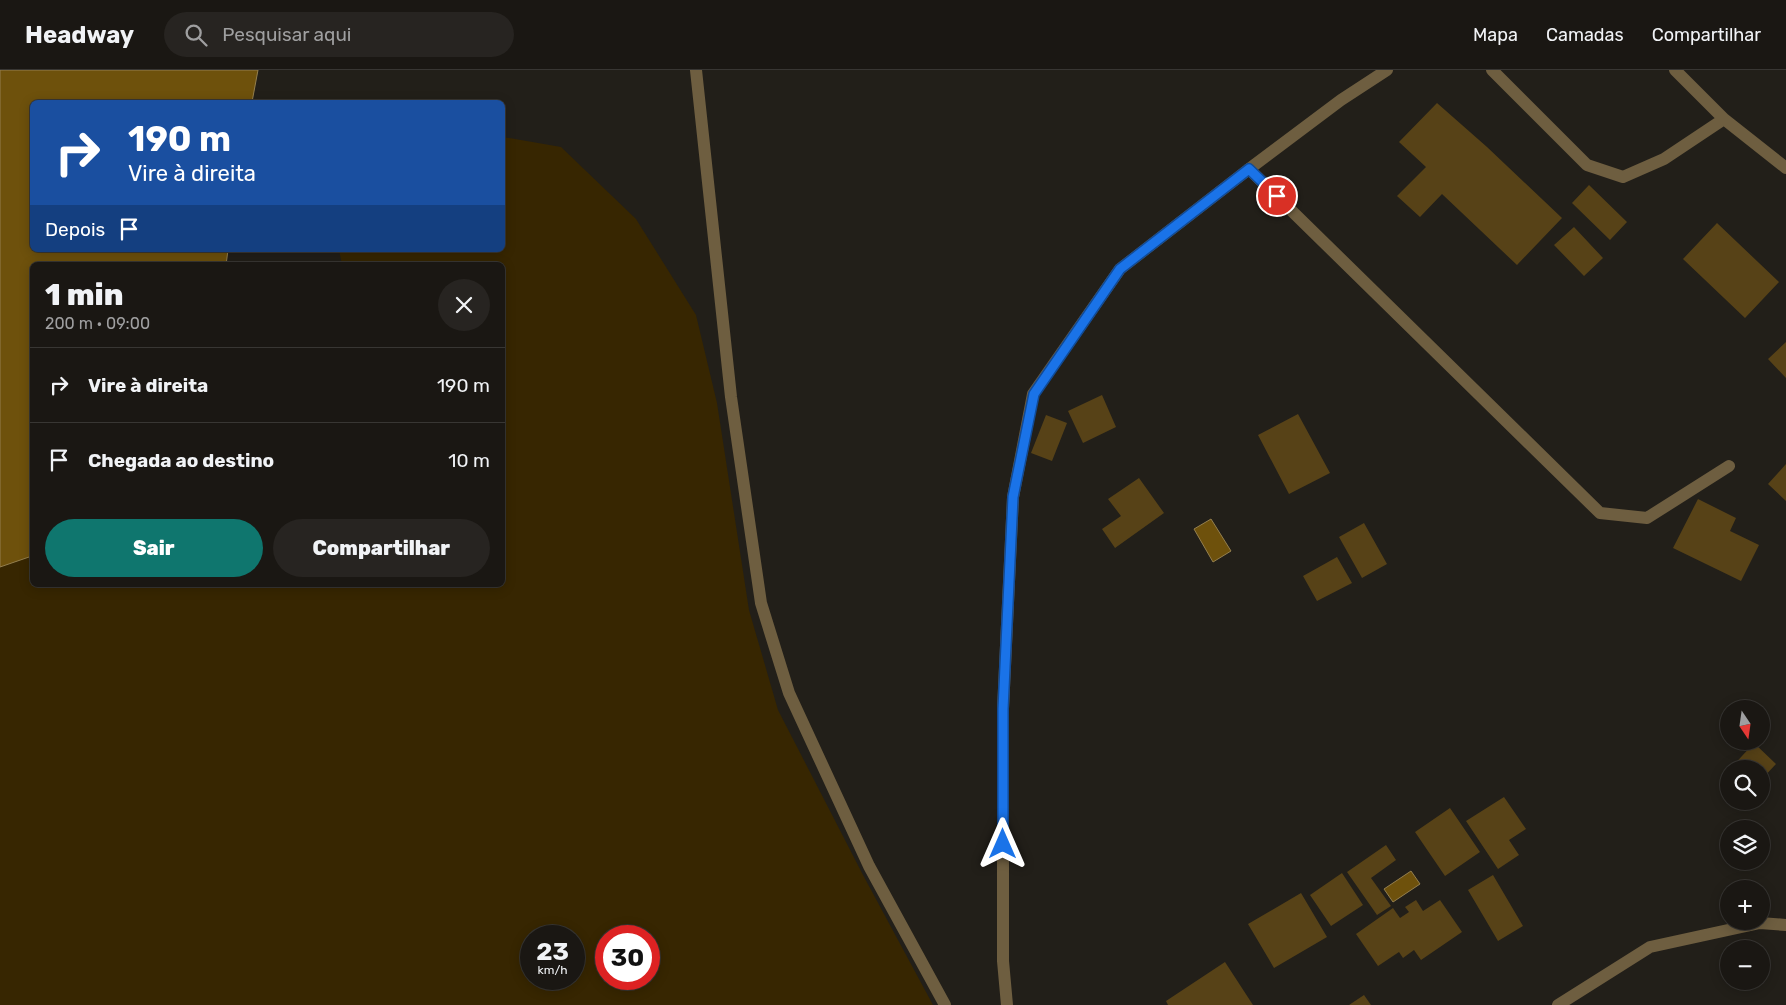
<!DOCTYPE html>
<html lang="pt">
<head>
<meta charset="utf-8">
<style>
  body { margin:0; font-family:Rubik,sans-serif; background:#272421; color:#f1f3f6; height:100vh; display:flex; flex-direction:column; font-size:19px; white-space:nowrap }
  * { box-sizing:border-box; margin:0 }
  p { font-size:16px; color:#9f9fa0 }
  .icon { flex:none; width:28px; height:28px; fill:none; stroke:currentColor; stroke-width:2; stroke-linecap:round; stroke-linejoin:round }
  .map { position:relative; flex:1; overflow:hidden }
  .details { position:absolute; left:30px; top:192px; width:475px; height:325px; display:flex; flex-direction:column; background:#1a1713; border-radius:8px; box-shadow:0 2px 12px #0003,0 0 0 1px #383633 }
  .details>* { flex:none }
  .banner { position:absolute; left:30px; top:30px; width:475px; height:152px; border-radius:8px; box-shadow:0 2px 12px #0003,0 0 0 1px #383633; background:#1a4fa0; color:#fff; overflow:hidden }
  .needle { width:32px; rotate:167deg }
  .buttons { position:absolute; left:1720px; top:630px; display:grid; gap:10px }
  .buttons a { display:grid; place-items:center; width:50px; height:50px; border-radius:50%; background:#1a1713; box-shadow:0 2px 12px #0003,0 0 0 1px #383633; font-size:25px }
  .speed { position:absolute; left:520px; top:855px; display:flex; gap:10px; font-size:25px; font-weight:700; text-align:center }
  .speed>* { display:grid; place-content:center; width:65px; height:65px; border-radius:50%; background:#1a1713; box-shadow:0 2px 12px #0003,0 0 0 1px #383633; line-height:1 }
  .speed small { font-size:12px; font-weight:400 }
  .speed .limit { border:8px solid #d22; background:#fff; color:#111 }
  .pin { position:absolute; display:grid; place-items:center; width:42px; height:42px; color:#fff; margin:-21px; border:2px solid #fff; border-radius:50%; box-shadow:0 1px 5px #0007 }
  .me { position:absolute; width:55px; margin:-28px; rotate:0deg; stroke-linejoin:round; filter:drop-shadow(0 0 4px #0008) }
  .turn { display:flex; align-items:center; gap:18px; height:105px; padding:0 15px; font-size:22px }
  .turn .icon { width:65px; height:65px; stroke-width:2.5 }
  .turn b { display:block; font-size:35px; line-height:42px }
  .then { display:flex; align-items:center; height:48px; padding:0 15px; background:#0003; gap:10px; font-size:19px }
  .round { display:grid; place-items:center; flex:none; width:52px; height:52px; border-radius:26px; background:#272421 }
  .overview { display:flex; align-items:center; justify-content:space-between; height:85px; padding:0 15px }
  h1 { font-size:30px; font-weight:800; line-height:38px }
  .action { display:flex; gap:10px; margin-top:auto; padding:10px 15px }
  .action a { flex:1; height:58px; border-radius:30px; background:#0f766e; color:#fff; font-size:20px; font-weight:800; line-height:58px; text-align:center }
  .action a+a { background:#272421; color:#f1f3f6 }
  ul { padding:0; list-style:none }
  li { display:flex; align-items:center; gap:15px; height:75px; padding:0 15px; border-top:1px solid #383633 }
  li div { flex:1 }
  li b { display:block; font-size:19px }
  li em { font-style:normal }
  header { display:flex; align-items:center; gap:30px; box-sizing:border-box; height:70px; padding:0 25px; background:#1a1713; border-bottom:1px solid #383633 }
  header strong { font-size:24px }
  nav { display:flex; gap:28px; margin-inline-start:auto; font-size:18px }
  .search { width:350px; height:45px; background:#272421; display:flex; align-items:center; gap:12px; box-sizing:border-box; padding:0 18px; border-radius:28px; color:#9f9fa0; font-size:19px }
  .map>svg:first-child { display:block }
  .green { fill:#372601; fill-rule:evenodd }
  .water { fill:#6e510c; stroke:#947f4e }
  .building { fill:#574217 }
  .lines { fill:none; stroke-linecap:round; stroke-linejoin:round }
  .lane { stroke:#6e5e40; stroke-width:12 }
  .street { stroke:#6e5e40; stroke-width:12 }
  .route-casing { stroke:#114b97; stroke-width:12 }
  .route { stroke:#1a73e8; stroke-width:9 }
</style>
</head>
<body>
<header>
<strong>Headway</strong>
<div class="search"><svg class="icon" aria-label="search" viewBox="0 0 24 24"><circle cx="10" cy="10" r="6"/><path d="M15 15l6 6"/></svg>Pesquisar aqui</div>
<nav><a>Mapa</a><a>Camadas</a><a>Compartilhar</a></nav>
</header>
<div class="map">
<svg width="1786" height="935" viewBox="0 0 1786 935">
  <rect width="100%" height="100%" fill="#221f19"/>
  <path class="green" d="M503,67L561,77L636,149L696,245L717,333L749,540L778,640L863,805L933,935H0V497L32,486V515H502V195H342L339,180H502ZM531,866H574V909H531ZM606,866H649V909H606Z"/>
  <path class="water" d="M0,0H258L252,32H32V180H228L226,195H32V486L0,497Z
    M1211,449L1231,481L1213,492L1194,459Z
    M1411,801L1420,814L1393,832L1384,819Z"/>
  <path class="building" d="M1437,33L1487,77L1562,148L1517,195L1442,124L1420,147L1397,126L1426,97L1399,72Z
    M1589,115L1627,152L1610,170L1572,133Z
    M1717,153L1779,212L1745,248L1683,189Z
    M1574,157L1603,188L1584,206L1554,175Z
    M1786,272V308L1768,289Z
    M1102,325L1116,357L1083,373L1068,341Z
    M1298,344L1330,403L1289,424L1258,365Z
    M1046,345L1067,353L1052,391L1031,383Z
    M1786,394V431L1768,414Z
    M1139,408L1164,443L1115,478L1102,459L1121,446L1108,429Z
    M1698,429L1736,448L1730,461L1759,475L1741,511L1673,478Z
    M1364,453L1387,494L1362,508L1339,467Z
    M1337,487L1352,513L1317,531L1303,506Z
    M1754,673L1776,694L1761,710V699H1730Z
    M1504,727L1526,759L1509,770L1519,785L1498,799L1466,751Z
    M1450,738L1480,782L1445,806L1415,762Z
    M1386,775L1396,790L1371,808L1391,836L1377,845L1347,802Z
    M1342,803L1363,835L1331,856L1310,825Z
    M1493,805L1523,856L1498,871L1468,820Z
    M1301,823L1327,867L1274,898L1248,854Z
    M1416,830L1423,841L1440,830L1462,862L1421,890L1414,880L1403,888L1399,882L1378,896L1356,864L1393,838L1400,848L1409,842L1405,837Z
    M1225,892L1253,935H1168L1166,931Z
    M1364,925L1371,935H1349Z"/>
  <g class="lines">
    <path class="lane" d="M1492,0L1587,95L1623,107L1664,89L1724,49
      M1675,0L1724,49L1786,98
      M1249,99L1600,443L1647,448L1729,396"/>
    <path class="street" d="M696,0L731,327L761,533L789,623L869,796L945,935
      M1007,935L1003,891V639L1013,427L1033,324L1120,199L1249,99L1341,30L1387,0
      M1558,935L1650,877L1760,853L1786,855"/>
  </g>
  <g class="lines">
    <g class="route-casing">
      <path id="route" d="M1003,774V639L1013,427L1034,324L1120,199L1249,99L1277,126"/>
    </g>
    <use href="#route" class="route"/>
  </g>
</svg>
<div class="buttons">
<a><svg class="needle" viewBox="-14 -14 28 28"><path d="M0-13l5 13h-10z" fill="#e53935"/><path d="M0 13l5-13h-10z" fill="#9f9fa0"/></svg></a>
<a><svg class="icon" aria-label="search" viewBox="0 0 24 24"><circle cx="10" cy="10" r="6"/><path d="M15 15l6 6"/></svg></a>
<a><svg class="icon" aria-label="layers" viewBox="0 0 24 24"><path d="M12 4l9 5-9 5-9-5zM3 14l9 5 9-5"/></svg></a>
<a>+</a>
<a>−</a>
</div>
<div class="speed"><div>23<small>km/h</small></div><div class="limit">30</div></div>
<div class="pin" style="left:1277px;top:126px;background:#d93025"><svg class="icon" aria-label="arrive" viewBox="0 0 24 24"><path d="M6 21V4h12l-3 4 3 4H6"/></svg></div>
<svg class="me" style="left:1003px;top:774px" viewBox="-20 -20 40 40"><path d="M0-17L14 15 0 8-14 15z" fill="#1a73e8" stroke="#fff" stroke-width="4"/></svg>
<div class="banner">
<div class="turn"><svg class="icon" aria-label="right" viewBox="0 0 24 24"><path d="M7 20v-9h11M14 6l5 5-5 5"/></svg><div><b>190 m</b>Vire à direita</div></div>
<div class="then">Depois<svg class="icon" aria-label="arrive" viewBox="0 0 24 24"><path d="M6 21V4h12l-3 4 3 4H6"/></svg></div>
</div>
<section class="details">
<div class="overview"><div><h1>1 min</h1><p>200 m · 09:00</p></div><a class="round"><svg class="icon" aria-label="close" viewBox="0 0 24 24"><path d="M6 6l12 12M18 6L6 18"/></svg></a></div>
<ul>
<li><svg class="icon" aria-label="right" viewBox="0 0 24 24"><path d="M7 20v-9h11M14 6l5 5-5 5"/></svg><div><b>Vire à direita</b></div><em>190 m</em></li>
<li><svg class="icon" aria-label="arrive" viewBox="0 0 24 24"><path d="M6 21V4h12l-3 4 3 4H6"/></svg><div><b>Chegada ao destino</b></div><em>10 m</em></li>
</ul>
<div class="action"><a>Sair</a><a>Compartilhar</a></div>
</section>
</div>
</body>
</html>
